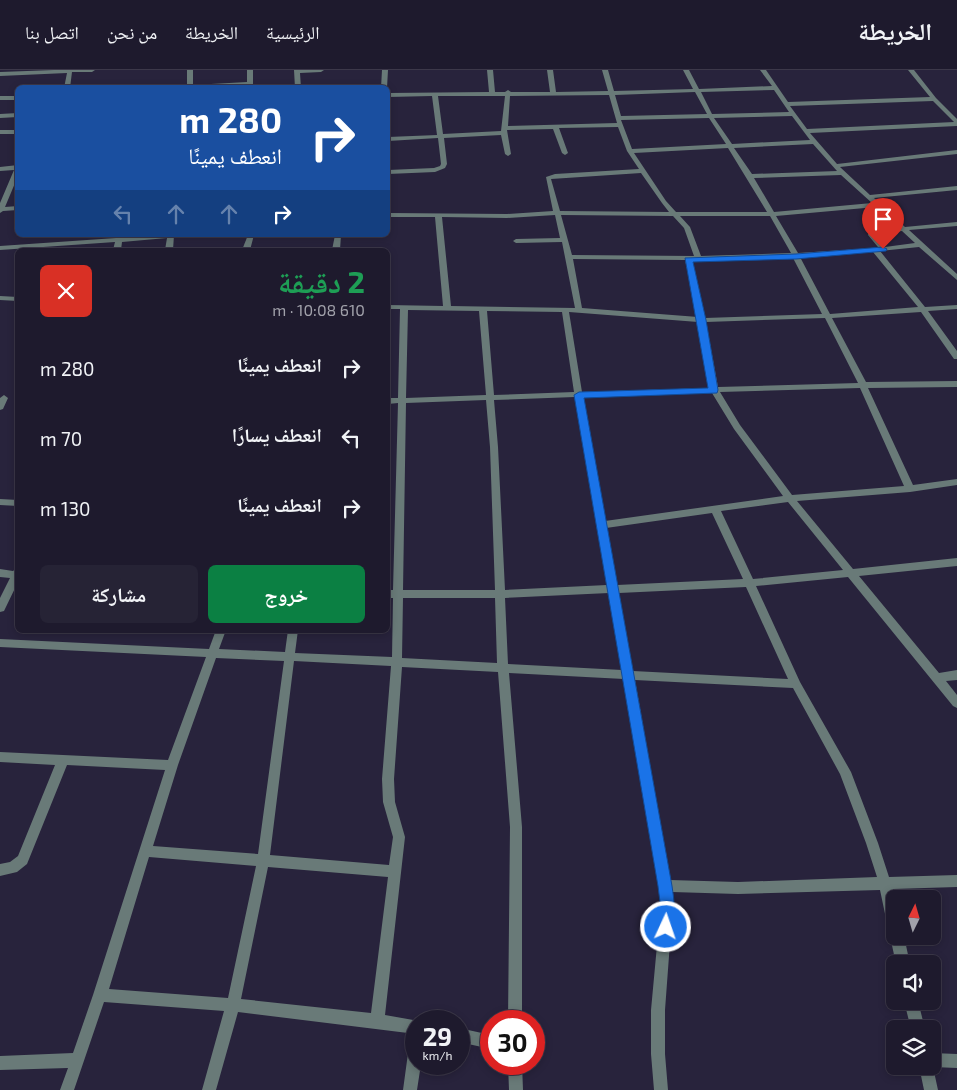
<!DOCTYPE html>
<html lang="ar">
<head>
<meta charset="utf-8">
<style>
  body { margin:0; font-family:"Exo 2","Noto Naskh Arabic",sans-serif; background:#262335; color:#f1f3f6; direction:rtl; height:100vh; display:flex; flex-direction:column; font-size:19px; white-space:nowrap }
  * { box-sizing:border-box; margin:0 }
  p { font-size:16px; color:#a1a1aa }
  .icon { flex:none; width:28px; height:28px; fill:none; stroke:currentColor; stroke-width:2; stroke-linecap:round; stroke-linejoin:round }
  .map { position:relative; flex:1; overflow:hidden; direction:ltr }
  .side { position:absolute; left:15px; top:178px; width:375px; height:385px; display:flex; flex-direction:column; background:#1e1a2d; border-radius:8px; box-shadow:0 2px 8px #0003,0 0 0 1px #3c3849; direction:rtl }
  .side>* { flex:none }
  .top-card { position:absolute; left:15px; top:15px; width:375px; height:152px; border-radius:8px; box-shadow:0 2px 8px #0003,0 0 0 1px #3c3849; direction:rtl; background:#1a4fa0; color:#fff; overflow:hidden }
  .needle { width:32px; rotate:5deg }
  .controls { position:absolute; left:886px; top:820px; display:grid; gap:10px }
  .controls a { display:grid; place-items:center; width:55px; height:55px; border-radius:8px; background:#1e1a2d; box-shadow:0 2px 8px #0003,0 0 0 1px #3c3849; font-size:25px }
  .speed { position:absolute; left:405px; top:940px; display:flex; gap:10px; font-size:25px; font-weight:700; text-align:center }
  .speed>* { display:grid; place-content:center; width:65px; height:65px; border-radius:50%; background:#1e1a2d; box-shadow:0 2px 8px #0003,0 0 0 1px #3c3849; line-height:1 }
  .speed small { font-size:12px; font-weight:400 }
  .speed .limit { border:8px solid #d22; background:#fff; color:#111 }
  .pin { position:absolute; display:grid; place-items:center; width:42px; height:42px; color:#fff; margin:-51px -21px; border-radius:50% 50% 50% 0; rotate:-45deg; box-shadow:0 0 5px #0007 }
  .pin .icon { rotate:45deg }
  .me { position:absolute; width:55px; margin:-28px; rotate:3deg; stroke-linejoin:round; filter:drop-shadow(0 0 4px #0008) }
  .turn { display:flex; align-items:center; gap:18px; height:105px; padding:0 25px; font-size:22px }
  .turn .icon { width:65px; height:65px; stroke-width:2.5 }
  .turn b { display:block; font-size:35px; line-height:42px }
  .lanes { display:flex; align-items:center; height:48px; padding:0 25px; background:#0003; justify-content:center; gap:25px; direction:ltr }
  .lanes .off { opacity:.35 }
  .round { display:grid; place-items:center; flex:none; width:52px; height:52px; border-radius:8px; background:#262335 }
  .overview { display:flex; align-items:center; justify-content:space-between; height:85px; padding:0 25px }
  h1 { font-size:30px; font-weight:700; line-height:38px; color:#1e9e55 }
  .primary-button { display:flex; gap:10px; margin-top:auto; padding:10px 25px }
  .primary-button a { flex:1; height:58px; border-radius:8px; background:#0b8043; color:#fff; font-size:20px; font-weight:700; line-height:58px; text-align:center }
  .primary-button a+a { background:#262335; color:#f1f3f6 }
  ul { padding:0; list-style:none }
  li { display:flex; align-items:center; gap:15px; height:70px; padding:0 25px }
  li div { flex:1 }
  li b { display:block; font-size:19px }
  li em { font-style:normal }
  header { display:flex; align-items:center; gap:30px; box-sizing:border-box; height:70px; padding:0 25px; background:#1e1a2d; border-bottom:1px solid #3c3849 }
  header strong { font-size:24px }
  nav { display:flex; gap:28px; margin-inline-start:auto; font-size:18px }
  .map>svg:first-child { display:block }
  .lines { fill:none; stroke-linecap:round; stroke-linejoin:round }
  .minor { fill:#697a78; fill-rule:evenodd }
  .route { fill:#1a73e8; stroke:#114b97 }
</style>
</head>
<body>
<header>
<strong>الخريطة</strong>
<nav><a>الرئيسية</a><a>الخريطة</a><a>من نحن</a><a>اتصل بنا</a></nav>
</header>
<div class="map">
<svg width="957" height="1020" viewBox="0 0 957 1020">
  <rect width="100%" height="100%" fill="#28233c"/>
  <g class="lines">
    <path class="minor" d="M54,0H95L92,2H72L70,18H64L67,3L0,6V2Z
      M187,0H193V15L247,12V0H253V18H247V15L179,18L187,16Z
      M294,0H324L321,2L300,3L301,18H295Z
      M382,0H388L387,18H381Z
      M487,0H493L495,22H505L508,20L511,22H550L547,0H553L556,22L608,21L602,0H608L614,21L693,19L683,0H689L699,19L772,16L760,0H766L788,32L930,27L908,0H914L936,28L957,49V56L810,63L837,94L957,80V84L840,97L870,125L957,116V120L874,128L905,157L957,152V156L909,160L957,204V210L919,177L880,181L925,237L957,235V239L928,241L957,281V289H954L921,242L832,248L866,312L957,311V317L868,318L913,415L957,409V415L910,422L797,431L853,499L957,488V496L859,506L939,603L957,600V610L946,611L957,625V638L953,636L848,507L756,516L800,612L851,702L878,773L889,807L957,805V817L893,819L895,830V866H904L910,894H896L890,866L892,863L888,858L880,820L738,824L672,822L673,832L665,940V984L668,1020H654L651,984V940L661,832L624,609L509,603L522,757V951H508L510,757L498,602L402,597L394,709L395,732L405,767L385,945L419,951H416V964L238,942L216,1020H202L224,941L104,932L74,1020H60L68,998L0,1000V986L73,983L93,925L165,700L67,695L27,794L17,802L0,806V794L10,792L18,786L55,695L0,692V682L168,690L206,587L0,577V569L209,579L216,560H226L219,579L285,582L288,560H298L295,583L392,587L393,528H388V520H393L398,333L388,334V328H398L400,239H388V235L443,236L435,147H388V143L507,144L553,141L546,107L555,104L639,99L627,81L618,57L559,58L568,83L565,85L562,83L553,59L507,60L511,84L508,86L505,84L501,65L444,68L447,94L445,98L435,102L388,104V100L434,98L440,96L441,94L438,68L388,71V67L437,65L432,26L388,27V23L489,22ZM774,20L789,42L712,44L701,22ZM695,22L707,44L621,46L615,25ZM609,25L617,53L508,56L510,26ZM438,26H505L501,61L443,64ZM933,31L954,52L807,59L790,36ZM792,46L810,70L732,74L714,48ZM709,48L726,74L632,79L621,50ZM813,74L837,101L752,104L734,78ZM728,78L767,142H676L666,131L634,83ZM641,103L662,133L669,142L560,141L551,109ZM841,105L872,133L774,142L754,108ZM876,137L898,157L869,161L868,165L878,177L876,178L798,183L776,146ZM555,145L560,168L516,169L513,171L516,173L562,172L575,238L451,236L442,147L507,148ZM561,145L673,146L684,158L694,186L572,185ZM680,146H770L791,183L701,186L690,157ZM902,161L915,173L885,177L874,165ZM873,182L918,237L830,244L800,187ZM793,188L822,244L705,248L692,190ZM573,189L685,190L698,247L582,238ZM408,240L479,241L486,325L406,328ZM487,241L562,242L574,322L494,325ZM569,242L698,252L709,318L582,322ZM825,248L858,313L718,317L706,252ZM860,318L904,416L792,425L740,355L720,322ZM712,323L734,359L783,426L605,451L583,327ZM575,327L607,515L505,520L498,377L494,330ZM486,330L490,377L495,520H403L406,333ZM788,432L843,500L753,509L721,441ZM712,443L743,509L617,515L606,458ZM746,517L788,609L633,601L619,523ZM609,523L622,600L508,594L505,528ZM403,528H495L497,593L402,588ZM216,588L284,591L258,784L153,776L178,695ZM294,591L391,596L382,709L383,732L393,767L389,795L270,785ZM635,610L793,618L840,704L866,773L877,807L738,812L670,810ZM149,787L256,796L228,928L109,919ZM268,797L388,807L371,943L241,929Z
      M0,26H18V30H0Z
      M18,43V47L0,48V44Z
      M0,60H18V64H0Z
      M18,95V106L5,137L18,136V140L3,141L0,143V133L14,100L0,101V97Z
      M156,165H174L173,180H165L167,168L122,172L121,180H113L115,172L0,180V176L116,168L119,166L122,167Z
      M248,165H254L250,180H242Z
      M335,165H341L340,180H332Z
      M0,226L18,227V231L0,230Z
      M4,325L8,328L3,339L0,340V328Z
      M0,429L18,430V436L0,435Z
      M18,497V512L4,541L0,542V528L10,508L0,507V499L13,501Z
      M904,931H918L925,959H911Z
      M459,958L491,965V979L459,972Z
      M416,969V994H421L417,1020H403L409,976L411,971Z
      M932,983L957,984V998L933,997L938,1020H924L919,996H932Z
      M508,994H522L523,1020H509Z"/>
  </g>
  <path class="route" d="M883,177L887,179L886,181L796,189L693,192L706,250L718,320L717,323L584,328L672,816C674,830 677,848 671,862L666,864L661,862L659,857L660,832L658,816L574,325L579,322L708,318L685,188L796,184Z"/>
</svg>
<div class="controls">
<a><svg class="needle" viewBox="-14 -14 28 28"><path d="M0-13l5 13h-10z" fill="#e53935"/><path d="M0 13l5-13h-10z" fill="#a1a1aa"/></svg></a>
<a><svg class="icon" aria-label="sound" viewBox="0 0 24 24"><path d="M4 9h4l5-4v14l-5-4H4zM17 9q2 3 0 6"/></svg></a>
<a><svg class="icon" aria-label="layers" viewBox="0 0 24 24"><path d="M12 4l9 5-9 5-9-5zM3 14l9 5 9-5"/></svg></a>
</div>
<div class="speed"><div>29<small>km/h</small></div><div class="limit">30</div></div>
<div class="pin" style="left:883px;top:179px;background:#d93025"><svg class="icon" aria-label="arrive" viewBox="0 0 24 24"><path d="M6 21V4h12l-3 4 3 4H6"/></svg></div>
<svg class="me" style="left:666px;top:857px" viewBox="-20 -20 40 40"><circle r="17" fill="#1a73e8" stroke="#fff" stroke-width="3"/><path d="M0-11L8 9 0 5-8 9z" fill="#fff"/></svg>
<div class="top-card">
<div class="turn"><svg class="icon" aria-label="right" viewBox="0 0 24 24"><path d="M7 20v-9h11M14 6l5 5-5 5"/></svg><div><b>280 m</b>انعطف يمينًا</div></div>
<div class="lanes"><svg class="icon off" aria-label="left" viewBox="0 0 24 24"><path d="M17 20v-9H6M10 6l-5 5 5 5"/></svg><svg class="icon off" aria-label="ahead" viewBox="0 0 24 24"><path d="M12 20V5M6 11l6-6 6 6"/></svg><svg class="icon off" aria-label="ahead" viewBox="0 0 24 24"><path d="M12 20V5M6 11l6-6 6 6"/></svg><svg class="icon" aria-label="right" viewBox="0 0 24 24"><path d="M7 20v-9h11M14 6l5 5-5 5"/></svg></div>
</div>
<section class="side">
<div class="overview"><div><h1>2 دقيقة</h1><p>610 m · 10:08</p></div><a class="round" style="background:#d93025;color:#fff"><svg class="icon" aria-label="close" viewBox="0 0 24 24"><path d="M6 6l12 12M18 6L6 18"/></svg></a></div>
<ul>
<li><svg class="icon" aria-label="right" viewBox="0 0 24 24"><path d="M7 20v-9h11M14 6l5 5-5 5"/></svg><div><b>انعطف يمينًا</b></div><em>280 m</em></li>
<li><svg class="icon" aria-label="left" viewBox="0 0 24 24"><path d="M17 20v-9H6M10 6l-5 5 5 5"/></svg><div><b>انعطف يسارًا</b></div><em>70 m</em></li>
<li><svg class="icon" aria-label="right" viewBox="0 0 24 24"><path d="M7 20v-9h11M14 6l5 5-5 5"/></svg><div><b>انعطف يمينًا</b></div><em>130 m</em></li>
</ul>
<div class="primary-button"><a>خروج</a><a>مشاركة</a></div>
</section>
</div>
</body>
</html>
